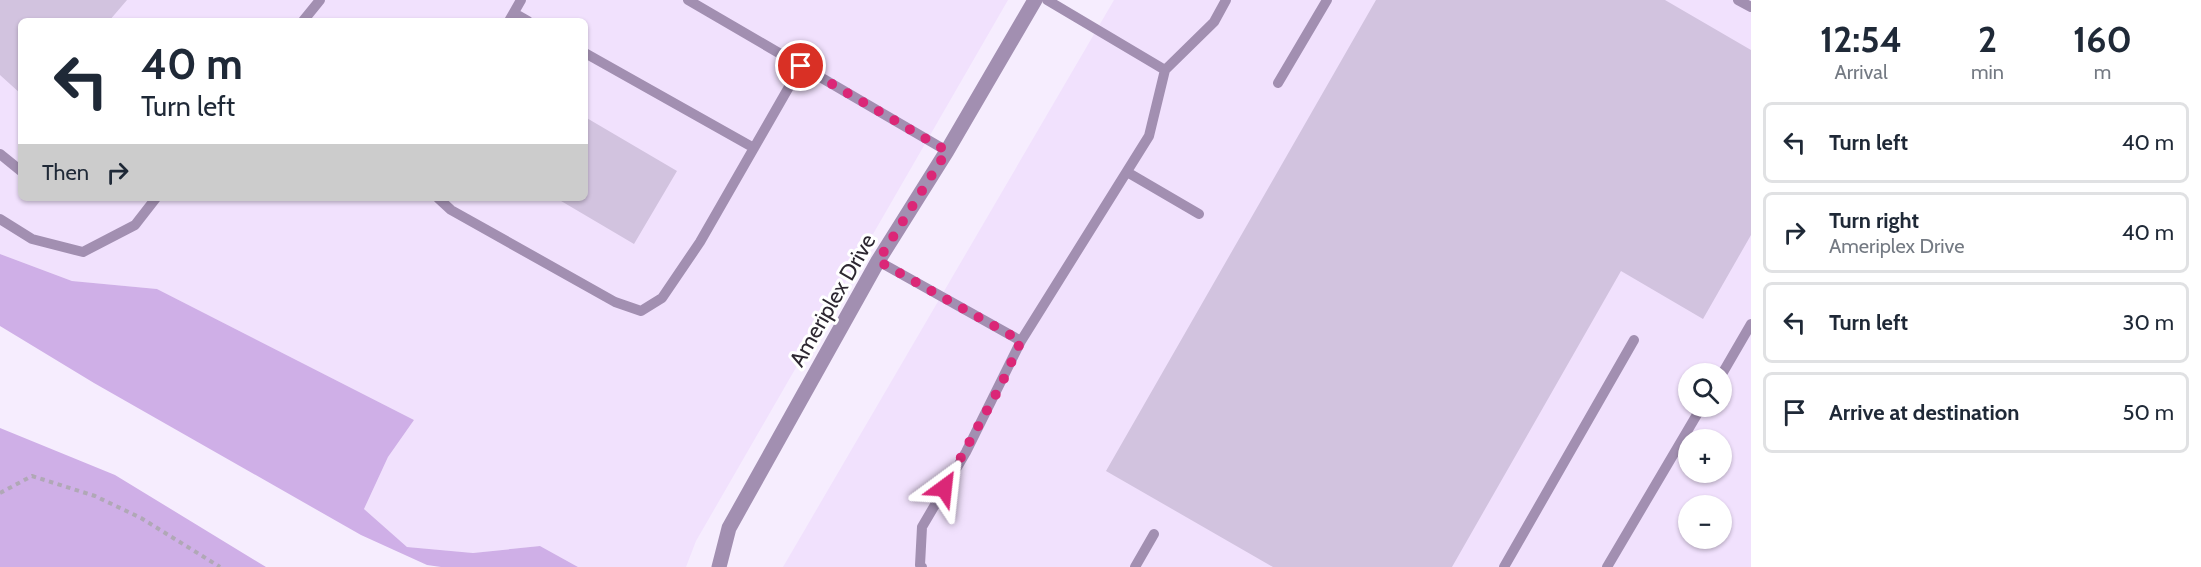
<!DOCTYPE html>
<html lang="en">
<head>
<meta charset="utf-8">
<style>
  body { margin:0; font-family:Cabin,sans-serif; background:#f6f6f7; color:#1f2937; height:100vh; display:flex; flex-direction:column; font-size:22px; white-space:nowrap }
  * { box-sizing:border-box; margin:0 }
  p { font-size:20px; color:#747a83 }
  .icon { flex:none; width:33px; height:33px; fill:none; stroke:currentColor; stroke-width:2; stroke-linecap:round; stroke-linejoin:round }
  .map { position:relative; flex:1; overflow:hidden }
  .drawer { display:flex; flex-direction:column; background:#fff; width:450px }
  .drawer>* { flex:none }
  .guide { position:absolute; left:18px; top:18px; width:570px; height:183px; border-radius:9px; box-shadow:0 2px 4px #0004; background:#fff; color:#1f2937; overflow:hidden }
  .fabs { position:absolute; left:1678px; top:363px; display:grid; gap:12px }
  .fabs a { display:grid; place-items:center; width:54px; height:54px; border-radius:50%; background:#fff; box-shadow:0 2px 4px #0004; font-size:30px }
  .pin { position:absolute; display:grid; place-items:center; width:51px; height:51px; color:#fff; margin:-26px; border:3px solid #fff; border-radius:50%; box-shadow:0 2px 6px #0007 }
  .me { position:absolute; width:66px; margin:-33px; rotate:30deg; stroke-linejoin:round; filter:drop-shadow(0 0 4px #0008) }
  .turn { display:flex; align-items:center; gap:21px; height:126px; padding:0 24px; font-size:27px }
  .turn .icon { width:78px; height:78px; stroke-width:2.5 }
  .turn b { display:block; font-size:42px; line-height:51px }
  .then { display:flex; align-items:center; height:57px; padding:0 24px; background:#0003; gap:12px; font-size:22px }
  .eta { display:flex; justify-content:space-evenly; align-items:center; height:102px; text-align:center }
  .eta b { font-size:36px; font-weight:800; line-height:42px }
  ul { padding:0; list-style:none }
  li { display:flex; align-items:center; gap:18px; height:81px; margin:0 12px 9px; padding:0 12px; border:3px solid #e0e1e3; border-radius:9px }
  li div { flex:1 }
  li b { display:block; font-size:22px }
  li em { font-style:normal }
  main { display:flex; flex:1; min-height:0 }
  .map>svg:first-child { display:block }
  .built { fill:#f1e1fd; fill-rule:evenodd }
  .green { fill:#cfafe7 }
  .building { fill:#d2c3df }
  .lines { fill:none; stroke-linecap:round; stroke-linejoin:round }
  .path { stroke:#b0a8b6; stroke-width:4; stroke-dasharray:4.5 4.5; stroke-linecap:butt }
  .service { stroke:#a28fb1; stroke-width:10 }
  .minor { stroke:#a28fb1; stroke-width:15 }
  .route { stroke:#db2777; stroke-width:10; stroke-dasharray:0 18 }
  .labels { text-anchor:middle; stroke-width:6; stroke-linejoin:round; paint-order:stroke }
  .street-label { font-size:22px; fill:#2d2731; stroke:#fff }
</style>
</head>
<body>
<main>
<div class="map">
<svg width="1751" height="567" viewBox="0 0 1751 567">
  <rect width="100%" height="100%" fill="#f6edfe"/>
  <path class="built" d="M0,0H1008L696,541L686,567H578L540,546L473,553L407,547L364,509L388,457L414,420L157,289L72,281L0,254ZM21,21H585V198H21Z
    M1114,0H1751V567H783ZM1689,374H1722V406H1689ZM1689,440H1722V472H1689ZM1689,506H1722V538H1689Z"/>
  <path class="green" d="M0,254L72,281L157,289L414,420L388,457L364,509L407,547L473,553L540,546L578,567H441L427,565L361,535L94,383L0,326Z
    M0,428L115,475L266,567H0Z"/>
  <path class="building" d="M0,0H127L109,21H21V94L0,75Z
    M1376,0H1665L1751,50V235L1703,319L1621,271L1452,567H1273L1106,471Z
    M585,117L677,171L634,244L556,198H585Z"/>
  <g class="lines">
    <path class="path" d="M0,493L32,476L95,496L141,518L220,567"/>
    <path class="service" d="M688,0L947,151
      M1047,0L1165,70L1214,22L1226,0
      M1738,0L1751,7
      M514,13L528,21
      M303,21L320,0
      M509,21L521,0
      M585,53L754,148
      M1278,83L1327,0
      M0,154L21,171
      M1127,172L1199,214
      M438,198L451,210L615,302L641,311L662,298L700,242L801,66
      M0,219L32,239L83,252L135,225L156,198
      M878,261L1021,341
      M1722,374L1751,324
      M922,567L920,565L922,527L966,452L1021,341L1149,136L1165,70
      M1135,567L1154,534
      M1504,567L1634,340
      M1607,567L1702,406"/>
    <path class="minor" d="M719,567L729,528L878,261L947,151L1035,0"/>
  </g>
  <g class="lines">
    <path class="route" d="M801,66L947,151L878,261L1021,341L1001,385L944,488"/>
  </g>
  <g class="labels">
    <g class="street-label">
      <text transform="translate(832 300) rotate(-60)" y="8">Ameriplex Drive</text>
    </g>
  </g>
</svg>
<div class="fabs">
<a><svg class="icon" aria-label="search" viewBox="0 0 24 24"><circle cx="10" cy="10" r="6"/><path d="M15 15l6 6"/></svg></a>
<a>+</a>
<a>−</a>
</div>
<div class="pin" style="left:801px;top:66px;background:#d93025"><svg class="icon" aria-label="arrive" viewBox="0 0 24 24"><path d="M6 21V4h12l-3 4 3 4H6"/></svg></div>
<svg class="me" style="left:944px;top:488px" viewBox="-20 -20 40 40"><path d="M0-17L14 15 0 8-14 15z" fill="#db2777" stroke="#fff" stroke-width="4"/></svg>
<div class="guide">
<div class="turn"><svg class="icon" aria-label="left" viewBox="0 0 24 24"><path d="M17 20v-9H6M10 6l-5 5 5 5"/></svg><div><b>40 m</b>Turn left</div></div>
<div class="then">Then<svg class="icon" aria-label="right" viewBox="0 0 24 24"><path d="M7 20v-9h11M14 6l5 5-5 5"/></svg></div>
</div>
</div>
<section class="drawer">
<div class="eta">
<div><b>12:54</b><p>Arrival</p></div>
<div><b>2</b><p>min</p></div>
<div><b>160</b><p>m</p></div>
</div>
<ul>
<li><svg class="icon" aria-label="left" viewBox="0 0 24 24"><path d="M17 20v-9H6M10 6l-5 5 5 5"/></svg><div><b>Turn left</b></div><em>40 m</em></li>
<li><svg class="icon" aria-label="right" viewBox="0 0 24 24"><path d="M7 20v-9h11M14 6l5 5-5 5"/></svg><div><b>Turn right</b><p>Ameriplex Drive</p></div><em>40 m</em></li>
<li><svg class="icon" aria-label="left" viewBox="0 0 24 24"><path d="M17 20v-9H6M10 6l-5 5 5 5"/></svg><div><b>Turn left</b></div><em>30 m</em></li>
<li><svg class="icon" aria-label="arrive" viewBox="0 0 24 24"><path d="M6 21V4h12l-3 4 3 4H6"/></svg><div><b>Arrive at destination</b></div><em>50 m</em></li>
</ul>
</section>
</main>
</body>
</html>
